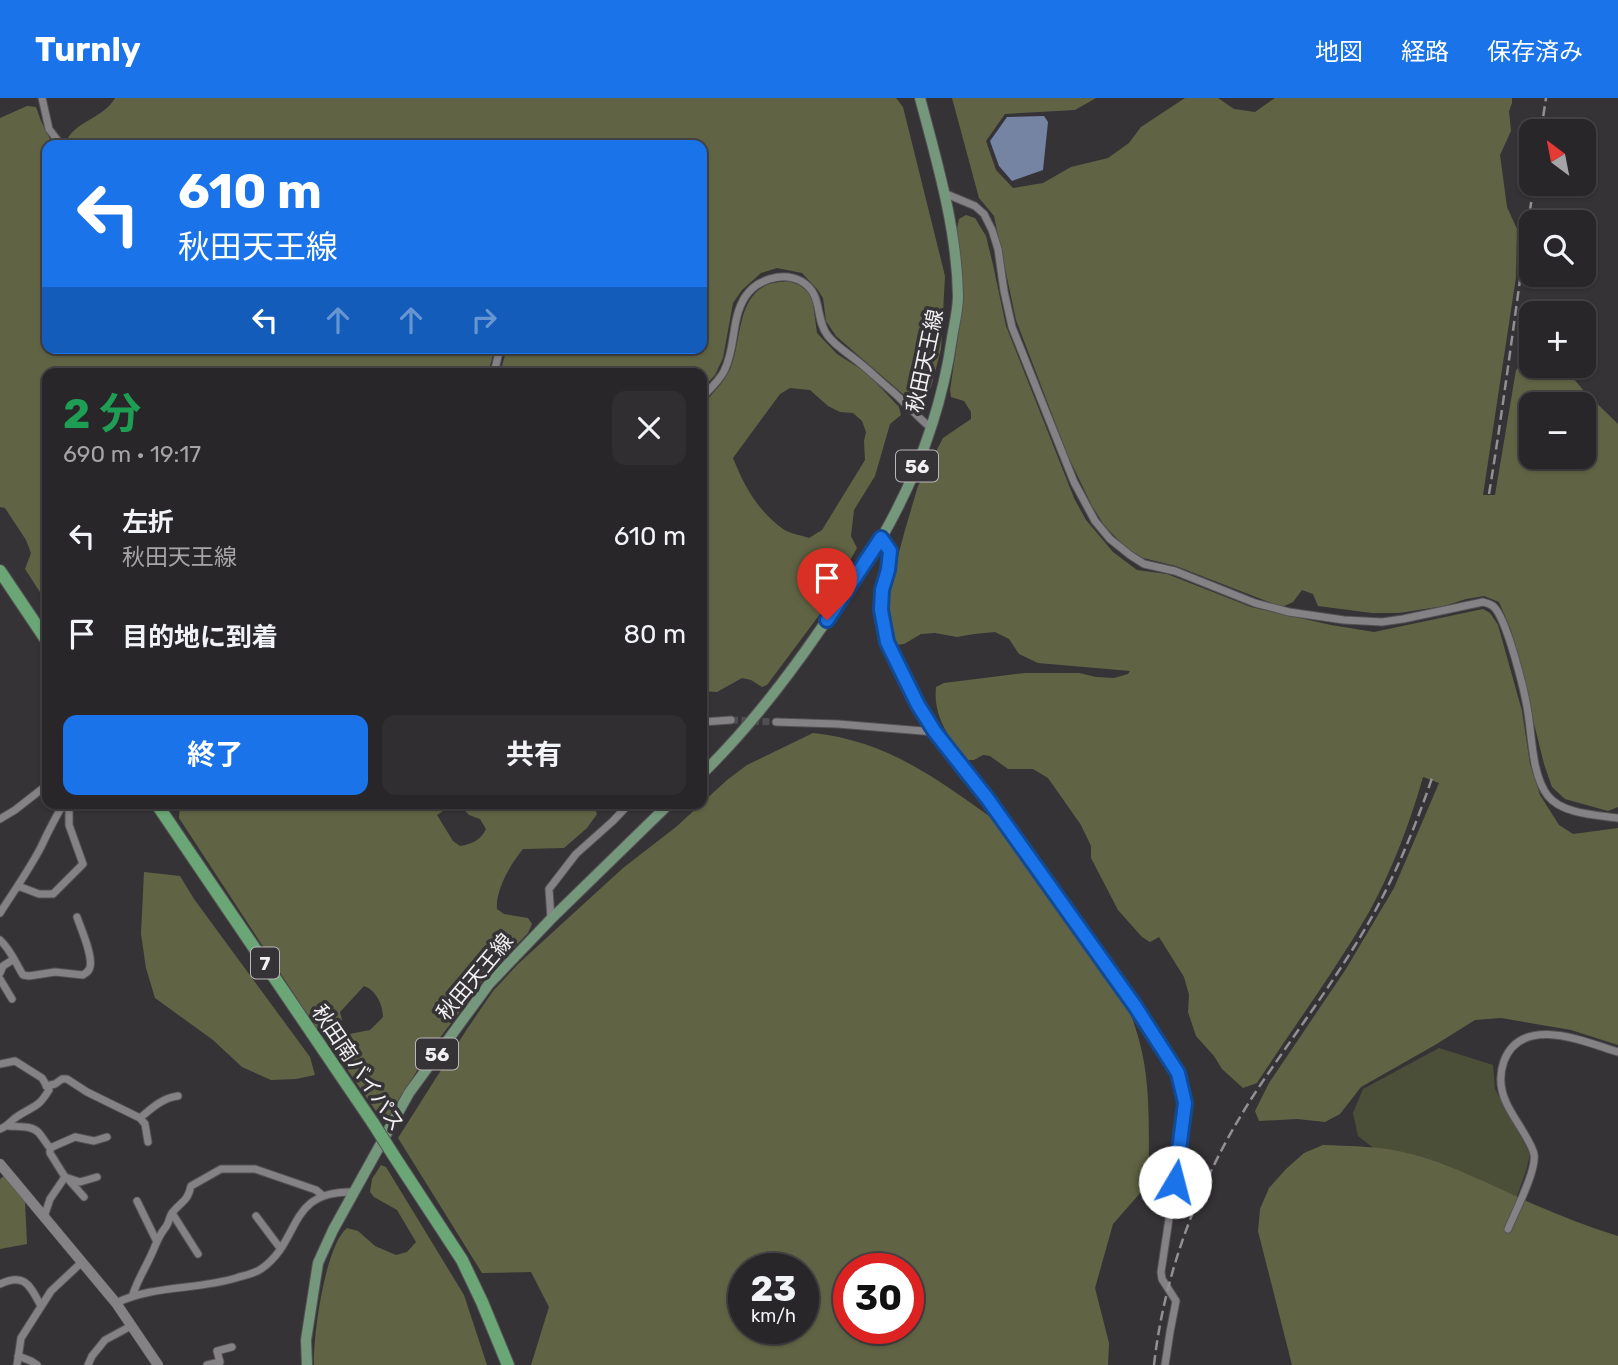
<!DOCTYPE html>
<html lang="ja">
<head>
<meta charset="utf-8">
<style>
  body { margin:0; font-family:Rubik,"Noto Sans JP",sans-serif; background:#302e31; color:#f1f3f6; height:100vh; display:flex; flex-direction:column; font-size:26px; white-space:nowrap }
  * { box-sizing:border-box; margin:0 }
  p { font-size:23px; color:#a5a5a8 }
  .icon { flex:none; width:38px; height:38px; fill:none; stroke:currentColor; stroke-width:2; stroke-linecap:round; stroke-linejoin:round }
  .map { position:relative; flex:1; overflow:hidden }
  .side { position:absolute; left:42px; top:270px; width:665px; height:441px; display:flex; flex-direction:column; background:#282629; border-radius:14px; box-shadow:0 2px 5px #0004,0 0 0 2px #444346 }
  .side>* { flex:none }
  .guide { position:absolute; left:42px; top:42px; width:665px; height:214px; border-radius:14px; box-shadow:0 2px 5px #0004,0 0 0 2px #444346; background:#1a73e8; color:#fff; overflow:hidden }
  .needle { width:46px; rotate:328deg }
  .buttons { position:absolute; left:1519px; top:21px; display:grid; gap:14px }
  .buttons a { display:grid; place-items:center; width:77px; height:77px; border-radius:14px; background:#282629; box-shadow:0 2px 5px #0004,0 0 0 2px #444346; font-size:35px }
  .speed { position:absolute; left:728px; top:1155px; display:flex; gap:14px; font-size:35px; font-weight:700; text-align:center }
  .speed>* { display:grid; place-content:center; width:91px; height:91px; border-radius:50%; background:#282629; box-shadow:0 2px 5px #0004,0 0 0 2px #444346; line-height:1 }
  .speed small { font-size:18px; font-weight:400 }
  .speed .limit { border:10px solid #d22; background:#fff; color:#111 }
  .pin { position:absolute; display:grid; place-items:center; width:60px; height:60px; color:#fff; margin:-72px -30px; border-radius:50% 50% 50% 0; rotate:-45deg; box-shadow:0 0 7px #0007 }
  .pin .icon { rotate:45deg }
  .me { position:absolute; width:77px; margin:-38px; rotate:8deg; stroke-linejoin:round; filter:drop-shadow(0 0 5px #0008) }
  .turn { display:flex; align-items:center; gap:24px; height:147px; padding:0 21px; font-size:32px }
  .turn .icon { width:91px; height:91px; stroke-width:2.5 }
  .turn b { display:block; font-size:49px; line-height:60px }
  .lanes { display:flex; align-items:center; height:66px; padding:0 21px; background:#0003; justify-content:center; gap:35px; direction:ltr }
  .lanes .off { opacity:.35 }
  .round { display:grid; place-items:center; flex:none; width:74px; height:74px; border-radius:14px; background:#302e31 }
  .headline { display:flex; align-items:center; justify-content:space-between; height:119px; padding:0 21px }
  h1 { font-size:42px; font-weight:700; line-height:52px; color:#1e9e55 }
  .cta { display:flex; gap:14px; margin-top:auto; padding:14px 21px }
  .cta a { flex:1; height:80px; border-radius:14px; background:#1a73e8; color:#fff; font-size:28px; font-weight:700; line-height:80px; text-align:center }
  .cta a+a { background:#302e31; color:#f1f3f6 }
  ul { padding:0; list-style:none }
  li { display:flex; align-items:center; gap:21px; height:98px; padding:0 21px }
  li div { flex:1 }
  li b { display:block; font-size:26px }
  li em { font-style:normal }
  header { display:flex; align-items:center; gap:42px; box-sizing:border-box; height:98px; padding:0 35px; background:#1a73e8; color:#fff }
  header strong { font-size:33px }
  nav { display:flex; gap:38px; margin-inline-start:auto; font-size:24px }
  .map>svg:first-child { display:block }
  .green { fill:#4c4f37 }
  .forest { fill:#616444; fill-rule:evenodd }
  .water { fill:#7584a2 }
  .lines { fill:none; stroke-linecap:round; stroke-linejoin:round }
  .street-tunnel { stroke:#524f53; stroke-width:7; stroke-dasharray:7 3.5; stroke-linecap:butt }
  .street-casing { stroke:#555255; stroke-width:9 }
  .secondary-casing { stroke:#555255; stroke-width:11 }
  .primary-casing { stroke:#555255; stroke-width:12 }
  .highway-casing { stroke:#555255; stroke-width:14 }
  .street { stroke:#858286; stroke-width:7 }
  .secondary { stroke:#858286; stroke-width:10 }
  .primary { stroke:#75987c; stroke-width:10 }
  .highway { stroke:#6ba776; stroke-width:12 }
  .rail { stroke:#929093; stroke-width:2.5; stroke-dasharray:10 5; stroke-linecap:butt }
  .highway-bridge-casing { stroke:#555255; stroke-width:14; stroke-linecap:butt }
  .highway-bridge { stroke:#6ba776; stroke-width:12 }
  .route-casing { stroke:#114b97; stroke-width:18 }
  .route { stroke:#1a73e8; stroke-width:12 }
  .labels { text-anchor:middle; stroke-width:7; stroke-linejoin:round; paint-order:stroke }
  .shield { fill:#363337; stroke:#bab7ba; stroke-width:2 }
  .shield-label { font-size:19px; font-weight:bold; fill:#f2f0f2 }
  .street-label { font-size:21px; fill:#f2f0f2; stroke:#363337 }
</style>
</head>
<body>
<header>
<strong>Turnly</strong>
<nav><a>地図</a><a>経路</a><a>保存済み</a></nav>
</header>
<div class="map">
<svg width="1618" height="1267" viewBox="0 0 1618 1267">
  <rect width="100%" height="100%" fill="#363337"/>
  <path class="green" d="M1439,950L1493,967L1495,991L1530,1056L1526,1073L1504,1134L1455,1113L1358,1038L1353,1015L1363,991Z"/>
  <path class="forest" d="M115,0H896L903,9L945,178L941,251L930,293L925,303H911L836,238L826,223L823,200L817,191L802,175L777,170L761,175L742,192L733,205L723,260L715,277L702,291V275H500L507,250H702V47H72L67,42C76,23 104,20 115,0Z
    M952,0H1096L1075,12L1005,16L986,43L996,72L1013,90L1043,85L1071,69L1108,60L1129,45L1141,29L1185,0H1218L1234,11L1255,14L1275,0H1512V5L1509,13L1511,33L1500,57L1507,109L1517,131L1516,179L1483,397H1495L1516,272L1528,259H1531V268H1563L1584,293L1618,326V709L1608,713L1565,701L1552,689L1544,666L1511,532L1499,504L1484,498L1466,501L1444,508L1399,515H1372L1318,508L1313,496L1302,492L1293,504L1282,509L1176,468L1143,460L1125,449L1104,427L1092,408L1068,358L1016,222L994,118L979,100ZM1531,306H1584V359H1531Z
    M27,8L36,9L41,23L53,47H47V250H495L488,275H47V505L25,471L31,455L26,442L5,410L0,409V20Z
    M966,117L975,120L986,138L993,167L1006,228L1074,400L1086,422L1113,454L1137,472L1167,476L1251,509L1331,527L1374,534L1483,511L1490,515L1498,527L1522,613L1530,666L1540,697L1559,727L1573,736L1618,730V947L1571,932L1501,920L1475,922L1435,947L1361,989L1340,1016L1325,1024L1297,1021L1259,1023L1255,1013L1269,985L1346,871L1394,790L1439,685L1423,679C1410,725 1392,772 1369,814C1335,873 1294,928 1257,985L1243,990L1222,971L1214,958L1196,938L1188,914L1189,897L1184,879L1159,839L1150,844L1142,839L1118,812L1091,760V748L1081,727L1048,680L1033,671H1008L990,658L983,657L974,662H964C949,638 933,619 936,589L944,585L1025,575H1079L1096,579L1114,580L1128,576L1130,573L1038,565L1019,556L1009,541L995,534L974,536L957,539L935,535L921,536L904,546L896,547L890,530L887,508L890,488L905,432L918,388L943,340L971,321V314L964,303L951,299L950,292L962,213L960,157L957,131L959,121Z
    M789,183L799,187L810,195L813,206L817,235L837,256L867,275L899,309L901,317L890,326L875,378L854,412L851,438L857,450L820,516L767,587L762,589L751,582L742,580L717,594L702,593V307C714,294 728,281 733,263C741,237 739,199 767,187C774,184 782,184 789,183ZM790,290L810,292L828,308L840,314L853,315L862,323L866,334L864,343L865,362L822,432L809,440C801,437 790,436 783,431C758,413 744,388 733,360L780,296Z
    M813,635C878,642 923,671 975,708C993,721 1013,734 1030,750C1043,763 1053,782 1064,797C1076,815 1089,832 1100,850C1116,876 1131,913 1139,942C1152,989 1148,1037 1149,1085L1113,1126L1095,1190L1109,1245L1108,1267H531L549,1209L531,1174L482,1175L398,1040L467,931L493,893L518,866L623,770L676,729L727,682L747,667ZM744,1171H803V1230H744ZM849,1171H908V1230H849Z
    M180,705H458L452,707L437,717L453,743L460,748C472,746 481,742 486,731L480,721L469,717L458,705H593L597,716L587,730L564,750L523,751C511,765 495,793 497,811L504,816L528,820L532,826L528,835L485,880L424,961L390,1017L380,1019L334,952L335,943L344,937L370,932L383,919C383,907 376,892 364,888L340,914L342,922C334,929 328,932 317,931L179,720Z
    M144,774L180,778L194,801L310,959L315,977L296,981L271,982L242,969L213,942L155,900L146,870L141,836Z
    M1323,1047C1348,1048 1373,1048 1398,1053C1444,1062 1490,1087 1533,1106C1561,1118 1589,1129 1618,1138V1267H1292L1258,1133L1260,1111L1269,1090L1286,1071L1304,1055Z
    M381,1067L386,1069L464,1197L487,1267H314C313,1238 325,1148 347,1130L358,1133L375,1148L396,1157L407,1154L416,1144L397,1112L374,1099L370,1094L372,1081Z
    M5,1077L25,1103L27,1146L0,1151V1081Z"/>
  <path class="water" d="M1044,18L1048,24L1043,72L1012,83L999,68L990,43L1007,19Z"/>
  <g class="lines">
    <path class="street-tunnel" d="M731,622L776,624"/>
    <g class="street-casing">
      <path id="street" d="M42,0L49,31L61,47
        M944,95L975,108L984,116L992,132L998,151L1004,193L1012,229L1074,384L1095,423L1110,441L1130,457L1144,466L1175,473L1255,505L1289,514L1344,522L1382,524L1403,521L1483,504C1487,505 1490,506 1493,508C1507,520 1525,595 1528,615C1532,639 1532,678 1548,698C1562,716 1597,717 1618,720
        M494,275L500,250
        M702,299C710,291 721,281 725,271C736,248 731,221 745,199C756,182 782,173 801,183C824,196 814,220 828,238C836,248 846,254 856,262C869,272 880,283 892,293C906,305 917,319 931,330
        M881,440L890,453L888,472L882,492L881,512L887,544L918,607L935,634L987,700L1135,908L1178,975L1185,1005L1178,1061L1161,1174L1162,1181L1176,1203L1170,1234L1165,1267
        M702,624L731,622
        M776,624L838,626L935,634
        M0,721L15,712L47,687
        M18,788L39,796H53L83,766L69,727V705
        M0,815C14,793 29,772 41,749C48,734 55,720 64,705
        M551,821L549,791L576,756L613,723L630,705
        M0,842C11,852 15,864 23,877L29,878L55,874L83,877C87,874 89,874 90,869C93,857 81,831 77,819
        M0,875L3,868L14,861
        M0,881L12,901
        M0,966L15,963L42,980L49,992C38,1010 35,1007 18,1018C11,1022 9,1028 0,1031
        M46,988L55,986L62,981H67L87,994L140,1020C152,1010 162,1000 178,998
        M140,1020L145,1026L148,1044
        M8,1028C18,1029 32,1027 39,1035C43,1040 46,1045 50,1050L75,1039L94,1043L107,1039
        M65,1079L80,1084L97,1079
        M68,1081L84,1099
        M137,1103L156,1142
        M172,1115L198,1156
        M256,1118L280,1150
        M44,1119L50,1101L65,1079L50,1055V1050
        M1508,1131C1515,1114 1537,1072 1534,1056C1531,1042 1512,1019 1506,1004C1500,991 1499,977 1504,963C1522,916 1585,944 1618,954
        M0,1186C25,1174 30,1188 41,1208
        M133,1196C138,1181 146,1169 152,1155C157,1144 158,1139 165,1130C169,1126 169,1119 172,1115C182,1102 187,1105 191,1088L221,1071H255L316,1092L322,1097
        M116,1205C153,1187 197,1192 236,1180C245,1177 254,1176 261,1171C302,1143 286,1092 354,1094
        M18,1258L31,1263L37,1267
        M17,1267L21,1240L51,1193L82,1164
        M88,1267L92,1258L105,1242L131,1228
        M207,1267L220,1264L217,1253L232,1249"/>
    </g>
    <g class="secondary-casing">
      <path id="secondary" d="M0,1066L116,1205L158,1267"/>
    </g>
    <g class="primary-casing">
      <path id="primary" d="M702,676C746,633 785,583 820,532C841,502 863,471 882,439C917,378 942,310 952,240C954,227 958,212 958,198C957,131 937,64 920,0
        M307,1267L306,1242L318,1165L333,1132L409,995L489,886L551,821L670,705"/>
    </g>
    <g class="highway-casing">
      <path id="highway" d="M0,473L47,543
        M156,705L373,1025
        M394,1058L462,1162L482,1204L508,1267"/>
    </g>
    <use href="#street" class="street"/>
    <use href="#secondary" class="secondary"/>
    <use href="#primary" class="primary"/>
    <use href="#highway" class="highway"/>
    <path class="rail" d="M1541,33L1546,0
      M1489,396C1506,293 1518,189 1534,86
      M1154,1267C1165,1167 1205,1069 1261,986C1292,940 1325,896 1354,849C1387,797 1412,739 1432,680"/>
    <g class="highway-bridge-casing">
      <path id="highway-bridge" d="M373,1025L394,1058"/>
    </g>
    <use href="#highway-bridge" class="highway-bridge"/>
  </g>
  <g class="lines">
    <g class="route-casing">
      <path id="route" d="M827,522L881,440L890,453L888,472L882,492L881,512L887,544L918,607L935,634L987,700L1135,908L1178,975L1185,1005L1175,1084"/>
    </g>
    <use href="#route" class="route"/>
  </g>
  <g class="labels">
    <g class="shield">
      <rect x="896" y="352.5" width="42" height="31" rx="5"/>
      <rect x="251" y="849.5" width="28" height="31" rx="5"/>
      <rect x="416" y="940.5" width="42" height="31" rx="5"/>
    </g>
    <g class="shield-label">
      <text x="917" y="375">56</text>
      <text x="265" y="872">7</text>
      <text x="437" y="963">56</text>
    </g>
    <g class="street-label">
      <text transform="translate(925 263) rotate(-78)" y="7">秋田天王線</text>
      <text transform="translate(475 879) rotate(-50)" y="7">秋田天王線</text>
      <text transform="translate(358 970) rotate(56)" y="7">秋田南バイパス</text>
    </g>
  </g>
</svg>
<div class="buttons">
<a><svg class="needle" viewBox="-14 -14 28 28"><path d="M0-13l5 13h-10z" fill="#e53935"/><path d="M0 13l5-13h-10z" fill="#a5a5a8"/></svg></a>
<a><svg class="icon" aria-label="search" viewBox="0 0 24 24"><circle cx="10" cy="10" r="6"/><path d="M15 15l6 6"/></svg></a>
<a>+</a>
<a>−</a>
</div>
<div class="speed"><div>23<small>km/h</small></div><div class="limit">30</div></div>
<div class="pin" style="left:827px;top:522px;background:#d93025"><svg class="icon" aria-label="arrive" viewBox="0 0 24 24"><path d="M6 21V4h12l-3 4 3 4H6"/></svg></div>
<svg class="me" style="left:1175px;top:1084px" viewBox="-20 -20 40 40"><circle r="19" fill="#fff"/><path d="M0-13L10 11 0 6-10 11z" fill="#1a73e8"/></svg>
<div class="guide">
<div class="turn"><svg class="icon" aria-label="left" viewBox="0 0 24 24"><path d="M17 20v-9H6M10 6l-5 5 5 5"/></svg><div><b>610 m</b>秋田天王線</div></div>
<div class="lanes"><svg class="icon" aria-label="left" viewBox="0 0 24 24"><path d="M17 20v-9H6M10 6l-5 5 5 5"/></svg><svg class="icon off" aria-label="ahead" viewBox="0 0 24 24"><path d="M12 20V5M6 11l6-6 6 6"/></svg><svg class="icon off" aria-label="ahead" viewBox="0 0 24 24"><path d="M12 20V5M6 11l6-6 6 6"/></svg><svg class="icon off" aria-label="right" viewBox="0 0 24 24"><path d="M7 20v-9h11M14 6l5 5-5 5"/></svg></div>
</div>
<section class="side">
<div class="headline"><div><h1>2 分</h1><p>690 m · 19:17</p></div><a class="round"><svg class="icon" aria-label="close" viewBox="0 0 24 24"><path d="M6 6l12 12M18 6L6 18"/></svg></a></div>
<ul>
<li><svg class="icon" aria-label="left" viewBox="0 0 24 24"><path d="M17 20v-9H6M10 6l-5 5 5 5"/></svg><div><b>左折</b><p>秋田天王線</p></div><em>610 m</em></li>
<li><svg class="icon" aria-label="arrive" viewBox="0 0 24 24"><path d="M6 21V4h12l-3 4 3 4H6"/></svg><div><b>目的地に到着</b></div><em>80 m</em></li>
</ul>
<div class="cta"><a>終了</a><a>共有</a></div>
</section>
</div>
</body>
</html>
